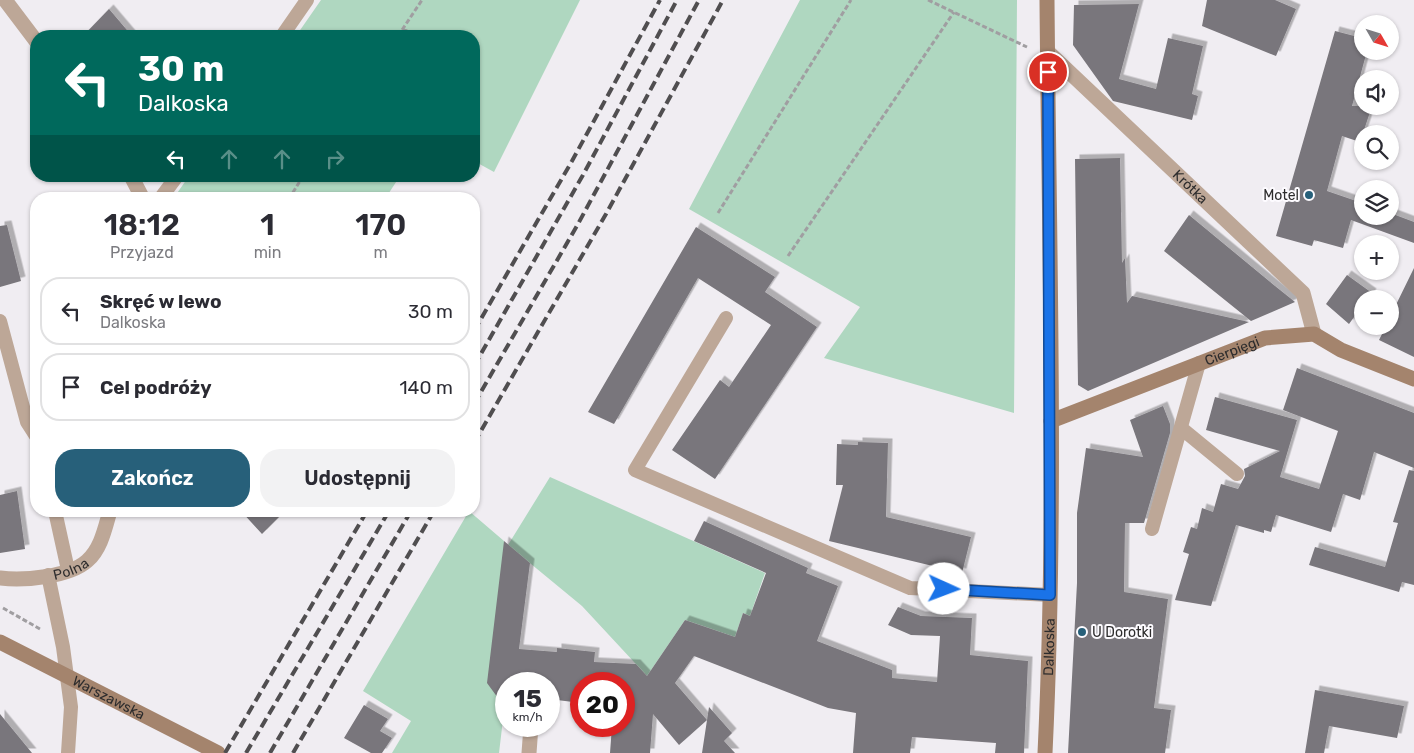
<!DOCTYPE html>
<html lang="pl">
<head>
<meta charset="utf-8">
<style>
  body { margin:0; font-family:Rubik,sans-serif; background:#f2f2f3; color:#2b2b33; height:100vh; display:flex; flex-direction:column; font-size:19px; white-space:nowrap }
  * { box-sizing:border-box; margin:0 }
  p { font-size:16px; color:#7c7c81 }
  .icon { flex:none; width:28px; height:28px; fill:none; stroke:currentColor; stroke-width:2; stroke-linecap:round; stroke-linejoin:round }
  .map { position:relative; flex:1; overflow:hidden }
  .sheet { position:absolute; left:30px; top:192px; width:450px; height:325px; display:flex; flex-direction:column; background:#fff; border-radius:20px; box-shadow:0 1px 4px #0004 }
  .sheet>* { flex:none }
  .banner { position:absolute; left:30px; top:30px; width:450px; height:152px; border-radius:20px; box-shadow:0 1px 4px #0004; background:#00695c; color:#fff; overflow:hidden }
  .needle { width:32px; rotate:129deg }
  .fabs { position:absolute; left:1354px; top:15px; display:grid; gap:10px }
  .fabs a { display:grid; place-items:center; width:45px; height:45px; border-radius:50%; background:#fff; box-shadow:0 1px 4px #0004; font-size:25px }
  .speed { position:absolute; left:495px; top:672px; display:flex; gap:10px; font-size:25px; font-weight:700; text-align:center }
  .speed>* { display:grid; place-content:center; width:65px; height:65px; border-radius:50%; background:#fff; box-shadow:0 1px 4px #0004; line-height:1 }
  .speed small { font-size:12px; font-weight:400 }
  .speed .limit { border:8px solid #d22; background:#fff; color:#111 }
  .pin { position:absolute; display:grid; place-items:center; width:42px; height:42px; color:#fff; margin:-21px; border:2px solid #fff; border-radius:50%; box-shadow:0 1px 5px #0007 }
  .me { position:absolute; width:55px; margin:-28px; rotate:92deg; stroke-linejoin:round; filter:drop-shadow(0 0 4px #0008) }
  .turn { display:flex; align-items:center; gap:18px; height:105px; padding:0 25px; font-size:22px }
  .turn .icon { width:65px; height:65px; stroke-width:2.5 }
  .turn b { display:block; font-size:35px; line-height:42px }
  .lanes { display:flex; align-items:center; height:48px; padding:0 25px; background:#0003; justify-content:center; gap:25px; direction:ltr }
  .lanes .off { opacity:.35 }
  .eta { display:flex; justify-content:space-evenly; align-items:center; height:85px; text-align:center }
  .eta b { font-size:30px; font-weight:600; line-height:35px }
  .cta { display:flex; gap:10px; margin-top:auto; padding:10px 25px }
  .cta a { flex:1; height:58px; border-radius:20px; background:#27607a; color:#fff; font-size:20px; font-weight:600; line-height:58px; text-align:center }
  .cta a+a { background:#f2f2f3; color:#2b2b33 }
  ul { padding:0; list-style:none }
  li { display:flex; align-items:center; gap:15px; height:68px; margin:0 10px 8px; padding:0 15px; border:2px solid #e1e1e2; border-radius:20px }
  li div { flex:1 }
  li b { display:block; font-size:19px }
  li em { font-style:normal }
  .map>svg:first-child { display:block }
  .green { fill:#afd7c0 }
  .building { fill:#79767b; filter:url(#shadow) }
  .lines { fill:none; stroke-linecap:round; stroke-linejoin:round }
  .path { stroke:#a09ea1; stroke-width:3; stroke-dasharray:5 2.5; stroke-linecap:butt }
  .lane { stroke:#bda797; stroke-width:14 }
  .street { stroke:#bda797; stroke-width:15 }
  .secondary { stroke:#a4846d; stroke-width:15 }
  .rail { stroke:#504e50; stroke-width:4; stroke-dasharray:10 5; stroke-linecap:butt }
  .route-casing { stroke:#114b97; stroke-width:12 }
  .route { stroke:#1a73e8; stroke-width:9 }
  .poi-dot { fill:#27607a; stroke:#fdfbff; stroke-width:2 }
  .labels { text-anchor:middle; stroke-width:4; stroke-linejoin:round; paint-order:stroke }
  .street-label { font-size:14px; fill:#2d2c2d; stroke:#fdfbff }
  .poi-label { font-size:14px; fill:#2d2c2d; stroke:#fdfbff; text-anchor:end }
</style>
</head>
<body>
<div class="map">
<svg width="1414" height="753" viewBox="0 0 1414 753">
  <defs>
    <filter id="shadow"><feDropShadow dx="4.5" dy="-4.5" stdDeviation="0" flood-color="#0004"/></filter>
  </defs>
  <rect width="100%" height="100%" fill="#f0edf2"/>
  <path class="green" d="M321,0H580L494,172L474,161V36H296Z
    M800,0H1017L1014,413L824,358L860,307L689,209Z
    M189,176H400L385,199H173Z
    M550,477L765,573L750,616L743,613L735,637L685,620L647,676L582,606L508,545Z
    M469,511L504,541L506,694L499,753H392L411,721L363,691Z"/>
  <path class="building" d="M1207,0H1275L1296,9L1276,56L1202,26Z
    M1139,4L1119,79L1156,89L1168,38L1203,46L1192,94L1198,96L1192,120L1113,101L1073,45L1074,5Z
    M109,9L132,36H83Z
    M1335,31L1362,38V51H1367L1352,106H1372L1360,142L1342,136L1327,191L1362,203V216H1390V213L1414,222V243L1351,220L1343,248L1314,240L1312,246L1276,236Z
    M1120,158L1122,263L1125,258L1127,303L1132,296L1249,322L1088,391L1078,385L1075,159Z
    M1189,215L1275,286L1295,302L1251,321L1164,251Z
    M7,225L21,281L0,287V226Z
    M696,227L775,277L765,292L817,327L715,479L672,450L720,380L729,387L771,325L698,278L614,424L588,412Z
    M1414,268V357L1379,340L1386,326H1390V317Z
    M1347,275L1372,293L1368,299H1362V306L1349,324L1326,304Z
    M1297,368L1414,413V468L1374,452L1360,500L1343,494L1331,532L1276,515L1271,532L1264,530V533L1236,525L1211,606L1175,600L1189,554L1183,552L1191,527L1197,529L1202,508L1213,512L1221,484L1238,489L1245,476L1244,469L1280,451L1206,430L1215,397L1297,420L1280,477L1319,489L1338,431L1283,410Z
    M1163,406L1170,424V433L1144,523H1125L1124,592L1168,599L1154,708L1171,710L1165,753H1068L1077,583V513L1086,448L1143,457L1130,420Z
    M858,442L888,443L886,517L971,537L962,573L829,541L843,485H836L837,444L858,445Z
    M1409,470L1414,471V585L1402,582L1399,592L1309,565L1315,547L1385,567L1398,523L1393,522Z
    M17,491L25,549L0,553V495Z
    M241,511H285L262,534Z
    M704,521L808,568L806,573L838,586L817,641L892,670V678L937,682L940,636L911,635L888,625L898,607L921,616L972,618L970,655L1028,661L1024,753H995L996,743L912,737L910,753H853L856,713L828,708L694,656L675,683L707,720L679,745L653,714L650,753H610L612,726H624V684H581V703L549,699V684H506V709L487,683L504,541L530,563L519,649L557,652V648L595,652L594,662L636,664L647,676L685,620L735,637L743,613L750,616L766,573L694,541Z
    M1315,690L1404,706L1397,738L1329,726L1324,753H1305Z
    M364,705L388,719L380,731L392,738L382,753H371L344,738Z
    M709,707L732,733L724,741L735,753H702Z
    M0,714L32,753H0Z"/>
  <g class="lines">
    <path class="path" d="M928,0L1027,47
      M403,29L416,36
      M398,36L422,0
      M289,199L303,176
      M718,213L851,0
      M788,256L954,12
      M3,608L40,629"/>
    <path class="lane" d="M282,36L307,0
      M160,199L177,176
      M726,318L635,470L910,588L1050,595
      M0,321L27,422L36,436
      M1181,428L1237,474
      M55,511L68,570
      M1152,529L1199,363
      M48,575L63,647L71,707L68,753"/>
    <g class="street">
      <path d="M5,0L36,41"/>
      <path id="s1" d="M1048,52L1303,293L1314,334"/>
      <path d="M131,176L143,199"/>
      <path id="s2" d="M0,578C23,581 69,577 87,561C101,549 105,528 110,511"/>
      <path d="M529,753L531,726"/>
    </g>
    <g class="secondary">
      <path id="s3" d="M1051,421L1265,338L1314,334L1341,350L1414,379"/>
      <path id="s4" d="M0,642L218,753"/>
      <path id="s5" d="M1045,753C1057,502 1049,251 1047,0"/>
    </g>
    <path class="rail" d="M474,331L572,161L660,0
      M474,366L583,175L677,0
      M474,404L578,224L699,0
      M474,443L606,214L723,0
      M225,753L367,511
      M246,753L389,511
      M270,753L411,511
      M293,753L434,511"/>
  </g>
  <g class="lines">
    <g class="route-casing">
      <path id="route" d="M944,589L1050,595L1048,72"/>
    </g>
    <use href="#route" class="route"/>
  </g>
  <g class="poi-dot">
    <circle cx="1309" cy="195" r="5"/>
    <circle cx="1082" cy="632" r="5"/>
  </g>
  <g class="labels">
    <g class="street-label">
      <text dy="5" stroke="none"><textPath href="#s1" startOffset="196">Krótka</textPath></text>
      <text dy="5" stroke="none"><textPath href="#s3" startOffset="194">Cierpięgi</textPath></text>
      <text dy="5" stroke="none"><textPath href="#s2" startOffset="72">Polna</textPath></text>
      <text dy="5" stroke="none"><textPath href="#s5" startOffset="106">Dalkoska</textPath></text>
      <text dy="5" stroke="none"><textPath href="#s4" startOffset="122">Warszawska</textPath></text>
    </g>
    <g class="poi-label">
      <text x="1299" y="200">Motel</text>
      <text x="1092" y="637" text-anchor="start">U Dorotki</text>
    </g>
  </g>
</svg>
<div class="fabs">
<a><svg class="needle" viewBox="-14 -14 28 28"><path d="M0-13l5 13h-10z" fill="#e53935"/><path d="M0 13l5-13h-10z" fill="#7c7c81"/></svg></a>
<a><svg class="icon" aria-label="sound" viewBox="0 0 24 24"><path d="M4 9h4l5-4v14l-5-4H4zM17 9q2 3 0 6"/></svg></a>
<a><svg class="icon" aria-label="search" viewBox="0 0 24 24"><circle cx="10" cy="10" r="6"/><path d="M15 15l6 6"/></svg></a>
<a><svg class="icon" aria-label="layers" viewBox="0 0 24 24"><path d="M12 4l9 5-9 5-9-5zM3 14l9 5 9-5"/></svg></a>
<a>+</a>
<a>−</a>
</div>
<div class="speed"><div>15<small>km/h</small></div><div class="limit">20</div></div>
<div class="pin" style="left:1048px;top:72px;background:#d93025"><svg class="icon" aria-label="arrive" viewBox="0 0 24 24"><path d="M6 21V4h12l-3 4 3 4H6"/></svg></div>
<svg class="me" style="left:944px;top:589px" viewBox="-20 -20 40 40"><circle r="19" fill="#fff"/><path d="M0-13L10 11 0 6-10 11z" fill="#1a73e8"/></svg>
<div class="banner">
<div class="turn"><svg class="icon" aria-label="left" viewBox="0 0 24 24"><path d="M17 20v-9H6M10 6l-5 5 5 5"/></svg><div><b>30 m</b>Dalkoska</div></div>
<div class="lanes"><svg class="icon" aria-label="left" viewBox="0 0 24 24"><path d="M17 20v-9H6M10 6l-5 5 5 5"/></svg><svg class="icon off" aria-label="ahead" viewBox="0 0 24 24"><path d="M12 20V5M6 11l6-6 6 6"/></svg><svg class="icon off" aria-label="ahead" viewBox="0 0 24 24"><path d="M12 20V5M6 11l6-6 6 6"/></svg><svg class="icon off" aria-label="right" viewBox="0 0 24 24"><path d="M7 20v-9h11M14 6l5 5-5 5"/></svg></div>
</div>
<section class="sheet">
<div class="eta">
<div><b>18:12</b><p>Przyjazd</p></div>
<div><b>1</b><p>min</p></div>
<div><b>170</b><p>m</p></div>
</div>
<ul>
<li><svg class="icon" aria-label="left" viewBox="0 0 24 24"><path d="M17 20v-9H6M10 6l-5 5 5 5"/></svg><div><b>Skręć w lewo</b><p>Dalkoska</p></div><em>30 m</em></li>
<li><svg class="icon" aria-label="arrive" viewBox="0 0 24 24"><path d="M6 21V4h12l-3 4 3 4H6"/></svg><div><b>Cel podróży</b></div><em>140 m</em></li>
</ul>
<div class="cta"><a>Zakończ</a><a>Udostępnij</a></div>
</section>
</div>
</body>
</html>
